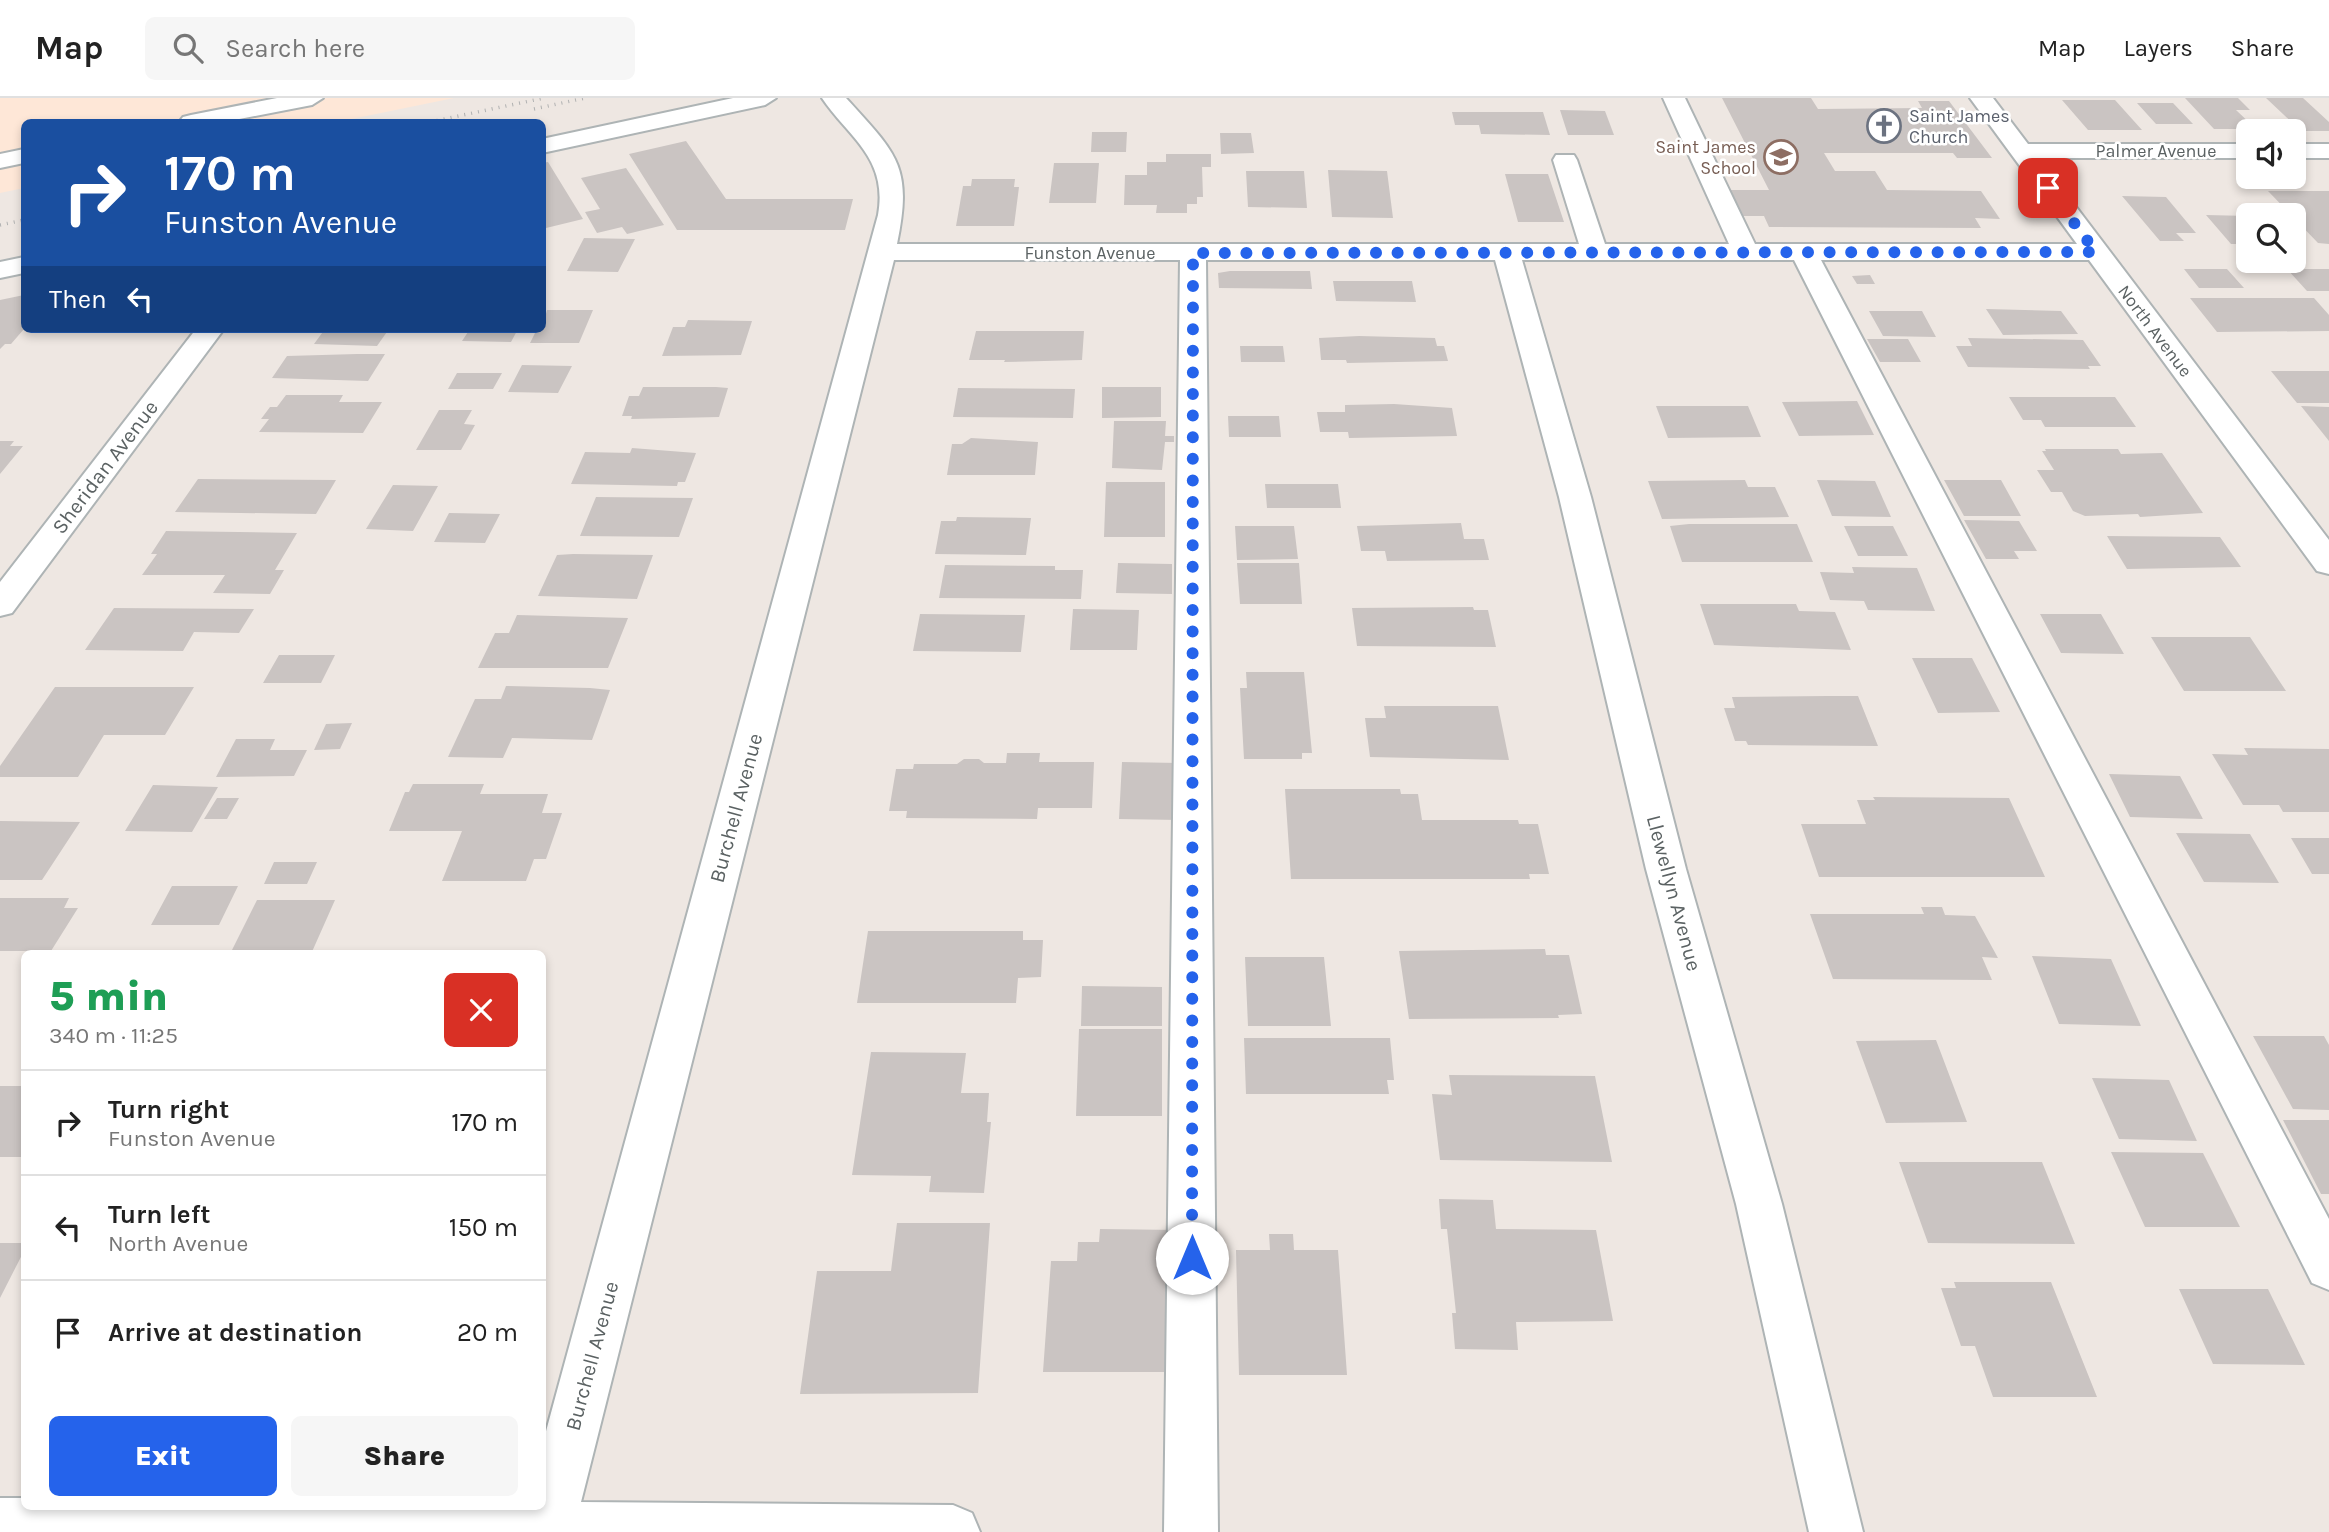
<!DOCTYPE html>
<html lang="en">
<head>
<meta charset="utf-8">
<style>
  body { margin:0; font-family:Karla,sans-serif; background:#f6f6f6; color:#222; height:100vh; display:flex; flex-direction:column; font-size:26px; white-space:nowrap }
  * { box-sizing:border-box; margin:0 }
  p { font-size:23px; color:#767676 }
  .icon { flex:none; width:38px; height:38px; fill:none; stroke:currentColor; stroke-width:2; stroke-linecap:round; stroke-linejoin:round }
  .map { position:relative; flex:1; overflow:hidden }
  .details { position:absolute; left:21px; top:852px; width:525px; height:560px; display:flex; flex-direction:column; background:#fff; border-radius:10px; box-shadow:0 4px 10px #0003 }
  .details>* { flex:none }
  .guide { position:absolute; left:21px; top:21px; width:525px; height:214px; border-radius:10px; box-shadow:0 4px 10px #0003; background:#1a4fa0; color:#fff; overflow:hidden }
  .controls { position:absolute; left:2236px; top:21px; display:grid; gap:14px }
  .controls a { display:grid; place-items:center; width:70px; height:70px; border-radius:10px; background:#fff; box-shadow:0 4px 10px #0003; font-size:35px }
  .pin { position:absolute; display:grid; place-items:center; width:60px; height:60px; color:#fff; margin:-30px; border-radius:14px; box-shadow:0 4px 10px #0006 }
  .me { position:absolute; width:77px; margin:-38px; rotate:0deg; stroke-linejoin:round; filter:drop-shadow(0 0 5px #0008) }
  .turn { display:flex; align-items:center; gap:24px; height:147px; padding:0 28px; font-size:32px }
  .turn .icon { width:91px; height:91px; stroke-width:2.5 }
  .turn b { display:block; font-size:49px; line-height:60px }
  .then { display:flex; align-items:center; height:66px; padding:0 28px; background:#0003; gap:14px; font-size:26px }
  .round { display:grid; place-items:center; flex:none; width:74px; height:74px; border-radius:10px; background:#f6f6f6 }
  .headline { display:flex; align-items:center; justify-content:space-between; height:119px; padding:0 28px }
  h1 { font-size:42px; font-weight:800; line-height:52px; color:#1e9e55 }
  .primary-button { display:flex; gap:14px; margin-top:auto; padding:14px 28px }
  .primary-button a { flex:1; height:80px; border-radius:10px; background:#2563eb; color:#fff; font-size:28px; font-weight:800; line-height:80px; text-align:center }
  .primary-button a+a { background:#f6f6f6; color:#222 }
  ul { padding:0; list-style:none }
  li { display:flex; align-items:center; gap:21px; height:105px; padding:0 28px; border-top:2px solid #e0e0e0 }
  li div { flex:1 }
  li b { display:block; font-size:26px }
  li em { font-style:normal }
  header { display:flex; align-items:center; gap:42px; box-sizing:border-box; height:98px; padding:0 35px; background:#fff; border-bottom:2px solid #e0e0e0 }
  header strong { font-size:33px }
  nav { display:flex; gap:38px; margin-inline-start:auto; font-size:24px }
  .search { width:490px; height:63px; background:#f6f6f6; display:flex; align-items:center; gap:18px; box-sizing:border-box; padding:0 24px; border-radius:10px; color:#767676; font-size:26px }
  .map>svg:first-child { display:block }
  .commercial { fill:#fee7d7 }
  .building { fill:#cac4c2 }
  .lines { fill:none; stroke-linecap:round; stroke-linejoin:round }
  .minor-casing { stroke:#aeb4b5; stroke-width:4 }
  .minor { fill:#fff; fill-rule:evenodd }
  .rail { stroke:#b0b1b1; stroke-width:3.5; stroke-dasharray:1 6; stroke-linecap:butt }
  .route { stroke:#2563eb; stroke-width:12; stroke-dasharray:0 21.6 }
  .labels { text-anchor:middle; stroke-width:5; stroke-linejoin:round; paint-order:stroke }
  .far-worship-label { font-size:18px; fill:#5b616d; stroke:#fff; text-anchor:start }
  .far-education-label { font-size:18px; fill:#785e54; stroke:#fff; text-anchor:end }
  .far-street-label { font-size:18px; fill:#5b6263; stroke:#fff }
  .street-label { font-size:21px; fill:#5b6263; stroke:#fff }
</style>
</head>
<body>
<header>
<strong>Map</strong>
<div class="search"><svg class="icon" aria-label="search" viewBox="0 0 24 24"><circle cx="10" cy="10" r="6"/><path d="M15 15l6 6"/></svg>Search here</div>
<nav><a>Map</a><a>Layers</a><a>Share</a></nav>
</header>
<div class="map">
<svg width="2329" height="1434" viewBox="0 0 2329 1434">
  <rect width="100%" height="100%" fill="#eee7e2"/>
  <path class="commercial" d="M0,0H454L337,24H24V90L0,95Z"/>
  <path class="building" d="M1722,0H1811L1818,11L1922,10L1918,3H1949L1992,60H1957L1953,55H1824L1835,73H1875L1887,92L1981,93L2000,121L1975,120L1981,130L1769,129L1764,118H1741L1728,92H1769Z
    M2185,0H2238L2250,12H2236L2256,31H2214Z
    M2266,0H2303L2329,24V33H2301Z
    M2062,2H2115L2142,32H2088Z
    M2137,5H2173L2193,26H2156Z
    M1560,12L1605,13L1614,37H1568Z
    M1452,14H1543L1550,37L1481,36L1479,27H1455Z
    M1092,34H1127L1126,54H1091Z
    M1220,35H1251L1254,55L1221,56Z
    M686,43L726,101H853L845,132H677L629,56Z
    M1166,56H1211V69H1202L1203,99H1197V106H1187V115H1156L1157,107H1124L1125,77H1147V64H1166Z
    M548,64L583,121L542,131V65Z
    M1054,65H1099L1096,105H1049Z
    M626,70L664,127L627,136L622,129L597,135L585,114L600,111L581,80Z
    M1328,72L1387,73L1393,120L1332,119Z
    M1246,73H1304L1307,110L1248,109Z
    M1505,76H1548L1564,124H1518Z
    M972,81H1015L1014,89H1019L1014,128H956L963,88H971Z
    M2268,93H2329V146L2318,145Z
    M2122,98L2166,99L2196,135H2176L2184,143H2160Z
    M2206,117L2249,118V146H2231Z
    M584,140L635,141L618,174L567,173Z
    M2184,171H2227L2244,190H2199Z
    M2287,171H2329V193H2307Z
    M1230,173H1310L1312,191L1219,190L1218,175Z
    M1870,177L1875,186H1857L1852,178Z
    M1333,183H1412L1416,204L1336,203Z
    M24,197V231L11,246H5L0,251V202Z
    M2190,200H2314L2329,217V233L2217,234Z
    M1986,211L2061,213L2078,236L2003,237Z
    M547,212H593L579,245H530L537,231H542Z
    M1869,213H1922L1936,239L1883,238Z
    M688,222L752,223L741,257L662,258L673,229H685Z
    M325,231H389L377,248L314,246Z
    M470,231H518L511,244L462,243Z
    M976,233H1084L1082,262L1004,264L1005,262H969Z
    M1359,238L1435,240L1437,248H1444L1448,263L1347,265L1346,262H1321L1319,240Z
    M1968,240L2083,242L2101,268H2088L2090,271L1968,269L1956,248H1972Z
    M1867,241H1908L1921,264H1880Z
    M1240,248H1283L1285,264H1241Z
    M357,256H385L368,283L272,280L287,258Z
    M522,267L572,268L558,295L508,294Z
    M2271,273H2329V305H2297Z
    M457,275H502L493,291H448Z
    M643,289H716L728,290L719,319L631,321L632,318H622L629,298H639Z
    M1102,289H1161V319L1102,320Z
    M958,290L1075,291L1073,320L953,319Z
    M286,297H343L339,304H382L363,335L259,334L269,321H261L270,309H277Z
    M2009,299H2115L2136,329H2045L2041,322H2023Z
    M1857,303L1874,337L1799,338L1782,304Z
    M1394,306L1452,310L1457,338L1349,340L1348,334H1320L1317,314H1345V307Z
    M1656,308H1748L1761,339L1668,340Z
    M2301,308L2329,309V343Z
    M439,312H472L464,326L475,327L461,352H416Z
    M1228,318H1279L1281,339H1229Z
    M1114,323H1166L1165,338H1174V344H1165L1162,372L1112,370Z
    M971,340L1038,344L1035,377H947L952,346H962Z
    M0,343H14L10,348H23L0,376Z
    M632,350L696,355L685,384H678L677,388L571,386L585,354L630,355Z
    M2045,351H2118L2121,356L2162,355L2203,415L2140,419L2138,416L2085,418L2073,413L2062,394H2051L2037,372H2054L2042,353H2046Z
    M198,381L336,382L316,416L175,414Z
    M1745,382L1748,389H1775L1789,419L1662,421L1648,383Z
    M1817,382L1875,383L1891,419L1832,418Z
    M1944,382H2001L2021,418H1964Z
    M1106,384H1165V439H1104Z
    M1265,386H1338L1341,410H1267Z
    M393,387L438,388L413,433L366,431Z
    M596,399L693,400L679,439L580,438Z
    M449,415L500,416L485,445L434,444Z
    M957,419L1031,420L1026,457L935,456L941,423H956Z
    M1964,422L2019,423L2037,453H2014L2019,461H1986Z
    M1461,425L1464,441H1484L1489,462L1387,463L1385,453H1361L1357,428Z
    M1689,426H1797L1813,464H1682L1670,428Z
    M1235,428H1294L1298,461L1237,462Z
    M1844,428H1893L1908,458H1858Z
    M166,433L297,435L275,472H284L270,496L213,495L225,477H142L157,456H151Z
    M2107,438L2220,439L2241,469L2127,471Z
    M573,456L653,457L637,501L538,498L557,457Z
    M1118,465L1172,466V496L1116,495Z
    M1237,465H1299L1302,506H1240Z
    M945,467L1055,468V472H1083L1081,501L939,500Z
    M1852,469L1917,470L1935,513L1868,512L1864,503L1830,502L1820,474L1854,475Z
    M1700,506H1796L1799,513L1835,514L1851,552L1714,547Z
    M1473,509L1474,512H1488L1496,549L1357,548L1352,510Z
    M114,510L254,511L239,535L194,534L183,553L85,552Z
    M1073,511L1139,512L1137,552H1070Z
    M920,516L1025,517L1021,554L913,553Z
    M2040,516H2101L2124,556L2061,555Z
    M517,517L628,520L608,570H478L495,535H509Z
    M2151,539H2250L2286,593H2184Z
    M279,557H335L321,585H263Z
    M1912,560H1972L2000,614L1938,615Z
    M1246,574H1304L1312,655H1302V661H1244L1240,590H1247Z
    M506,588L590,590L610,592L592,642L512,640L503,660L448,659L475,601H501Z
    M55,589H194L165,637H104L78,679H0V668Z
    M1828,598H1858L1878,648L1748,647L1746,643H1735L1724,610H1735L1732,599Z
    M1384,608H1498L1509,662L1370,659L1365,620H1386Z
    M352,625L340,651L314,652L326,626Z
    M236,641H275L270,652H307L294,678L216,679Z
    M2244,650L2329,651V714H2283L2279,707H2243L2212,656L2248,657Z
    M1007,655H1040L1039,664H1094L1092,710H1038L1037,721L906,720L907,713H889L896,671H913L914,666H957L964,661H979L984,665H1006Z
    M1122,664L1179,665V722L1119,721Z
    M2109,676L2180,678L2203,721L2130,719Z
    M413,686H484L480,696H548L542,715H562L546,761H534L526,783H442L462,733H389L405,694H409Z
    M153,687L218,689L192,734L125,733Z
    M1285,691H1400L1401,696H1418L1422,722H1518L1519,726H1538L1549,776H1529L1530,781H1291Z
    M1873,699L2009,700L2045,779H1819L1801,726H1866L1857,702H1875Z
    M217,700H239L227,721H204Z
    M0,723L80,724L42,782H0Z
    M2176,735L2250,736L2279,785L2204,784Z
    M2291,740H2329V776H2312Z
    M274,764H317L307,786H264Z
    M172,788H238L219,827H151Z
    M0,800H69L64,810H78L51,853H0Z
    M257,802H335L311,856H230Z
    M1921,809H1942L1945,817L1975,818L1998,860L1982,859L1992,882L1833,881L1810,816H1924Z
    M868,833H1023V842H1043L1041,879L1018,880L1016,905H857Z
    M1545,851L1546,857H1569L1582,916L1558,917L1559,920L1409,921L1399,853Z
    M2032,858L2111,861L2141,928L2059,926Z
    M1245,859H1324L1331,928H1248Z
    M1082,888L1162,889V928H1081Z
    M1079,931H1162V1018H1076Z
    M2253,938H2324L2329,947V1012L2293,1011Z
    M1244,940H1390L1394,982H1387L1389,996H1246Z
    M1936,942L1967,1024L1886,1025L1856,943Z
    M871,954L966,955L961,995H989L987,1024H991L984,1095L929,1094L931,1078L852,1077Z
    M1449,977L1595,978L1612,1064L1440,1062L1432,996L1452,997Z
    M2092,980L2169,982L2197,1043L2119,1041Z
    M0,988H24V1059H0Z
    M2283,1022H2329V1096H2321Z
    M2111,1054L2203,1055L2240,1129H2145Z
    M1899,1064H2042L2075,1146L1928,1145Z
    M1439,1101L1493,1102L1496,1131L1596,1132L1613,1223L1516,1224L1518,1252L1455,1251L1452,1215H1456L1447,1131H1441Z
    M897,1125H990L978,1295L800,1296L817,1173H891Z
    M1100,1131L1178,1132L1179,1274H1043L1051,1163H1077L1078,1144H1099Z
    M1269,1136H1293L1294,1152H1338L1347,1277H1239L1236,1152H1270Z
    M0,1145H24V1153L0,1200Z
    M1954,1184H2051L2097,1299H1993L1975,1248H1961L1941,1190H1956Z
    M2179,1191H2268L2305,1267L2213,1266Z"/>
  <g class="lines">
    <g class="minor-casing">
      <path id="minor" d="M277,0H323L312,7L224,24H179L183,19L191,17Z
        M733,0H776L765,7L542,55V41Z
        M822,0H846C897,56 913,68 897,146H1579L1553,62L1556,57H1574L1577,62L1605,146H1729L1663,0H1685L1755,146H2077L1970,0H1993L2028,46H2249V60H2039L2329,442V476L2317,473L2089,162H1821L2329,1121V1192L2312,1185L1794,162H1522L1591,399L1686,771L1782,1106L1863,1434H1809L1736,1106L1646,771L1559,399L1495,162H1206L1218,1434H1164L1180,162H894L581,1404L953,1407L972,1415L980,1434H0V1400H24V1409H542V1348L878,117C888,60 850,41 822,0Z
        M2294,46H2329V60H2294Z
        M24,51V65L0,70V56Z
        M24,159V175L0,180V164Z
        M196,231H224L12,515L0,518V484Z"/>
    </g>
    <use href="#minor" class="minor"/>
    <path class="rail" d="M534,11L585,0
      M430,24L544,0
      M0,127L24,122"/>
  </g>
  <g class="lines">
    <path class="route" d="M1192,1160L1193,155L2096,154L2048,90"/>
  </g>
  <defs>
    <g id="church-ring" transform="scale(1.75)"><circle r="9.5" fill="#fff" stroke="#6b7280" stroke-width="1.5"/><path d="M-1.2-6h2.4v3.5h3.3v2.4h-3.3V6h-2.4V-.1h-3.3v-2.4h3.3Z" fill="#6b7280"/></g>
    <g id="school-ring" transform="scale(1.75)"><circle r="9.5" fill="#fff" stroke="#8d6e63" stroke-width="1.5"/><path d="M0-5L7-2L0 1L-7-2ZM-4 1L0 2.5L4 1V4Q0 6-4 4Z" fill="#8d6e63"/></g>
  </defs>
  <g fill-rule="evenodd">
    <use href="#church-ring" x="1884" y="28"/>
    <use href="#school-ring" x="1781" y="59"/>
  </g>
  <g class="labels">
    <g class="far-worship-label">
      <text x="1909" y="24">Saint James<tspan x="1909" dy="21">Church</tspan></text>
    </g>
    <g class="far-education-label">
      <text x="1756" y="55">Saint James<tspan x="1756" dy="21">School</tspan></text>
    </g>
    <g class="far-street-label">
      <text x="2156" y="59">Palmer Avenue</text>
      <text x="1090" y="161">Funston Avenue</text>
      <text transform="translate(2155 233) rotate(53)" y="6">North Avenue</text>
    </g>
    <g class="street-label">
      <text transform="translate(105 369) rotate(-53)" y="7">Sheridan Avenue</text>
      <text transform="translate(736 710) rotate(-75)" y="7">Burchell Avenue</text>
      <text transform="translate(1674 795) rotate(75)" y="7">Llewellyn Avenue</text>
      <text transform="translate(592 1258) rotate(-75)" y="7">Burchell Avenue</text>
    </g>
  </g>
</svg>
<div class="controls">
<a><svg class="icon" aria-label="sound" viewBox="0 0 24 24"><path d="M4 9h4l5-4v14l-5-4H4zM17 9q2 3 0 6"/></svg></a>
<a><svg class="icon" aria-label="search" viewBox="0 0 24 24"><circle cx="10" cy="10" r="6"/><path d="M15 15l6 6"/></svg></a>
</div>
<div class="pin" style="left:2048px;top:90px;background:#d93025"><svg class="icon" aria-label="arrive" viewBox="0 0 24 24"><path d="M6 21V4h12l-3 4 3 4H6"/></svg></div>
<svg class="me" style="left:1192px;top:1160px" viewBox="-20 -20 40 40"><circle r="19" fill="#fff"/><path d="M0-13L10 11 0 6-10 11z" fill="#2563eb"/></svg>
<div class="guide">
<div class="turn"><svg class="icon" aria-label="right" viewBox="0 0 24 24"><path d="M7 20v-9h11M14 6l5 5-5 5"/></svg><div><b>170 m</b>Funston Avenue</div></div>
<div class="then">Then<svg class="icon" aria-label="left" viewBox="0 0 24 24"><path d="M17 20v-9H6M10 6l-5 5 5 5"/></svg></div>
</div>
<section class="details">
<div class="headline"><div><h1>5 min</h1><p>340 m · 11:25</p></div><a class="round" style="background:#d93025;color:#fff"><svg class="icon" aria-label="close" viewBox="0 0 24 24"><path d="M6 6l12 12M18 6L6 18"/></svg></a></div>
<ul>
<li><svg class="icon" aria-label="right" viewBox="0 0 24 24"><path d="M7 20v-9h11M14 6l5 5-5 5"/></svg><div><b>Turn right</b><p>Funston Avenue</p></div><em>170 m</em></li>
<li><svg class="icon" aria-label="left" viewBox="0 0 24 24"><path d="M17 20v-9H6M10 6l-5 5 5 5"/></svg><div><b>Turn left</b><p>North Avenue</p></div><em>150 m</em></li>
<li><svg class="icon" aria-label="arrive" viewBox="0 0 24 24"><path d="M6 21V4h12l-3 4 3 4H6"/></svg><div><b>Arrive at destination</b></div><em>20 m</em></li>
</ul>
<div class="primary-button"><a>Exit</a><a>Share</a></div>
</section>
</div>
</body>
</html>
